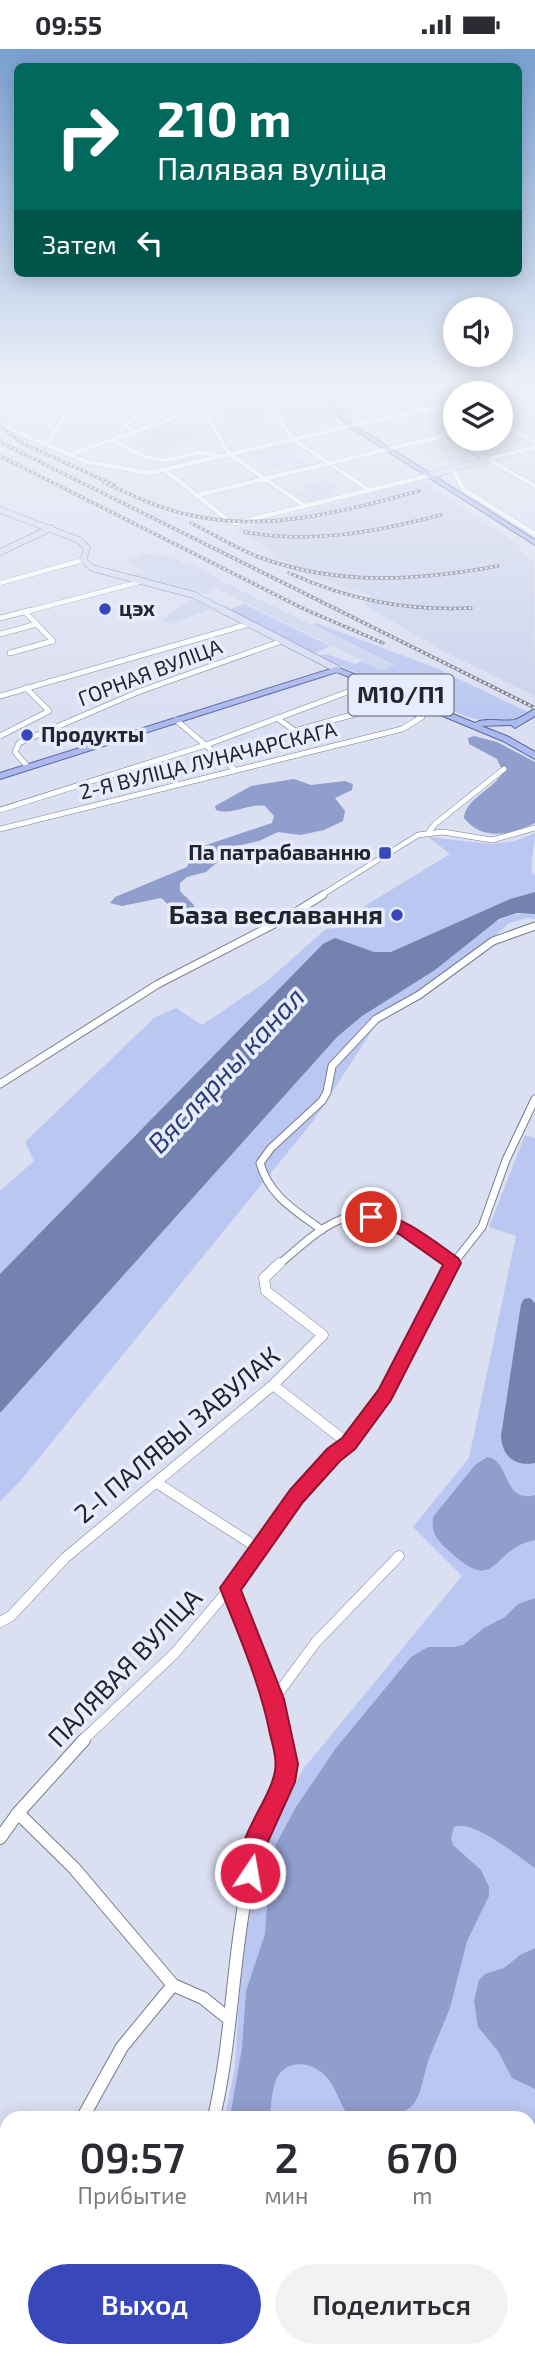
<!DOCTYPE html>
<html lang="ru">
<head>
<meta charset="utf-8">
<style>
  body { margin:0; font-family:"Exo 2",sans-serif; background:#f2f2f3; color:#2b2b33; height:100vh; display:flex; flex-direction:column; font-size:26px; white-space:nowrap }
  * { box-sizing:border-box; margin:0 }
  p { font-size:23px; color:#7c7c81 }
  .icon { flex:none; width:38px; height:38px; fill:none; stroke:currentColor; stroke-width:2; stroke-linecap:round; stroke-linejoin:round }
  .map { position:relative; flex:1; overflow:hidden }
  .side { position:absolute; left:0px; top:2062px; width:536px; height:247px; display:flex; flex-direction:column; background:#fff; border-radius:21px 21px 0 0; box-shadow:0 4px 18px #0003 }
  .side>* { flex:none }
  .hud { position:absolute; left:14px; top:14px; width:508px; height:214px; border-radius:10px; box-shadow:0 4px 18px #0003; background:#00695c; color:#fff; overflow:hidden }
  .controls { position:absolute; left:443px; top:248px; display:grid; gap:14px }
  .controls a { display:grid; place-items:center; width:70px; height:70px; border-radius:50%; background:#fff; box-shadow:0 4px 18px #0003; font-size:35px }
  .pin { position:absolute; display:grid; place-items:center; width:60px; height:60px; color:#fff; margin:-30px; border:4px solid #fff; border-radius:50%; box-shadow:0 2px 7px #0007 }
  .me { position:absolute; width:77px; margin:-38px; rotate:12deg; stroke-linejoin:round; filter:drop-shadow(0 0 5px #0008) }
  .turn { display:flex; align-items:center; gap:24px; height:147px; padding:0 28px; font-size:32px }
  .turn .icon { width:91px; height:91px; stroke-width:2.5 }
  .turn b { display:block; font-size:49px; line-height:60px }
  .then { display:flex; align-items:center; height:66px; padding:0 28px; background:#0003; gap:14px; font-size:26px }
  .eta { display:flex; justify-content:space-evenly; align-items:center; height:119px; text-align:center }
  .eta b { font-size:42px; font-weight:600; line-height:49px }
  .primary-button { display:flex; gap:14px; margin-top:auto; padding:14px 28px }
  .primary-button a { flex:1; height:80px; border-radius:42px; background:#3847ba; color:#fff; font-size:28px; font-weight:600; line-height:80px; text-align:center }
  .primary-button a+a { background:#f2f2f3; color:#2b2b33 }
  .status { display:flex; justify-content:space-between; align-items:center; height:49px; padding:0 35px; background:#fff; direction:ltr }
  .status svg { height:19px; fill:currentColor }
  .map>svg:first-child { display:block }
  .built { fill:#ccd3ec }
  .green { fill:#bac7f0 }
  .forest { fill:#909ecd }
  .water { fill:#7482af }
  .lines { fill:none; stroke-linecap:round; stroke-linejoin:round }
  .street-far4-casing { stroke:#787d8d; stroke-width:5 }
  .street-far3-casing { stroke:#787d8d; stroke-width:6 }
  .street-far2-casing { stroke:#787d8d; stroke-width:9 }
  .street-far1-casing { stroke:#787d8d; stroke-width:11 }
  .street-casing { stroke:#787d8d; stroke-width:14 }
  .secondary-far1-casing { stroke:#787d8d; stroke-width:7 }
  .secondary-casing { stroke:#787d8d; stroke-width:8 }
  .primary-casing { stroke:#5767a2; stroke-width:2 }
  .street-far4 { stroke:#fff; stroke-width:4.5 }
  .street-far3 { stroke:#fff; stroke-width:5 }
  .street-far2 { stroke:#fff; stroke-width:7 }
  .street-far1 { stroke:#fff; stroke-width:10 }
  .street { stroke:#fff; stroke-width:12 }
  .secondary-far1 { stroke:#d5dcf6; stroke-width:6 }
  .secondary { stroke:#d5dcf6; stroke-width:7 }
  .primary { fill:#abb9ed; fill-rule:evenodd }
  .rail-casing { stroke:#7b7e8b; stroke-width:3.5 }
  .rail { stroke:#e7edff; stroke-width:2; stroke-dasharray:2.5; stroke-linecap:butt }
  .route { fill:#e11d48; stroke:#92132f; stroke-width:2 }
  .poi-dot { fill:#3847ba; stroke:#e7edff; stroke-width:2.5 }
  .labels { text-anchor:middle; stroke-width:7; stroke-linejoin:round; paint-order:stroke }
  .far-poi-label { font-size:21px; font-weight:bold; fill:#23252c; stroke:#e7edff; text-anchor:start }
  .far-street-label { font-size:21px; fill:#23252c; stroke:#e7edff }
  .shield { fill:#e7edff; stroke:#5e616b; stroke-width:2 }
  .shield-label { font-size:24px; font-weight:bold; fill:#23252c }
  .poi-label { font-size:26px; font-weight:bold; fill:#23252c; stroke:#e7edff; text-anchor:end }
  .street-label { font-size:26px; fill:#23252c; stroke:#e7edff }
  .water-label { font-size:28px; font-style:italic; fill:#303d77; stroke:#e7edff }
</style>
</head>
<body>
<div class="status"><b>09:55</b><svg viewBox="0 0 49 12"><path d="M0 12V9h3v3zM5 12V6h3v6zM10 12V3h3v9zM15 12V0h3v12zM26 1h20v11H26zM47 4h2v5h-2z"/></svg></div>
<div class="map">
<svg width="535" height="2308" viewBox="0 0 535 2308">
  <rect width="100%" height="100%" fill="#dadff1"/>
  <path class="built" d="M401,342H535L501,349L500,345H455V355L411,360L396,343Z
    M324,354L334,368L305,372V378L290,379L277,359Z
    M260,356L267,366L254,368L264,382L263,386L246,390L232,377L219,360Z
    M167,372L192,383L194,387L192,391L176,396L163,405L127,397L148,384L142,380Z
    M437,391L452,400L448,402L453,406L470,412L450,417L418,398Z
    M288,394L300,400L290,403L310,417L296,420L290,415L271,419L248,404Z
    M327,431L342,438L333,440L336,446L308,453L296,446L307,442L300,437Z
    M422,431L522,498L518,500L534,513L535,647L443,602L363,555L372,547L292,521L296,518L272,508L277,505L234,481Z
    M144,504L172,508L186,516L191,514L222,531L218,533H224L393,616L383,622L214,538L205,545L129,527L132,524H148L127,513Z
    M193,549L213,559L172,575L162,571Z"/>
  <path class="green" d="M244,555L330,597L313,605L228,561Z
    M316,574L436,619L528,663C509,675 489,674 468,668L323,610L320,606L326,605L355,615L362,612L382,622L394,616L312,575Z
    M535,784C535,798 530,811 532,824L535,826V843L510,850L396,902L451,909C476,887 498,861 535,865V870L527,869L509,874L464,916L379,971L314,1071L21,1431L0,1453V1142L34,1112L25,1093L154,969L176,959L202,976L267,932L326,880L345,878L358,861L450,805L428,788L491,795L515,792Z
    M525,1086L535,1089V2308H174L176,2301H528V2068H225L235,2017L242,1903L259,1800L304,1719L462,1527L413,1478L469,1409L516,1187L489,1178Z"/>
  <path class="forest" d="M474,687L497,693L535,713V774C511,785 483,793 464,769C465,750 494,740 503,723L497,710L469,695L468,689Z
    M294,730L311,736L345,732L353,735L352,741L335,749L345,762L343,772L324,781L301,786L278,783L259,792L236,797L206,823L187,828L180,834V842L194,856V866C179,873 172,857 161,849L122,857L110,854L115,848L187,818L194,803L203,797L272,774L274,767L265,757C248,754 232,767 216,761L215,757L251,737Z
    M487,1408C511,1411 502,1455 535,1446V1491C490,1499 499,1549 448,1501C437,1491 431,1484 433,1468L475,1416Z
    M535,1549V1819C519,1808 472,1769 454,1778L451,1789L453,1796L481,1821L489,1838V1847L467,1892L450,1959L428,2012L420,2043L414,2055L398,2068H350C341,2058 337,2042 329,2031C316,2013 286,2007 276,2031C271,2043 272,2056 269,2068H230L242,1999L246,1942L265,1885L270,1814L276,1795L296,1758L336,1699L411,1608L428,1598H453L463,1596L484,1579L505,1568L518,1555Z
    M535,1899V2040L512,2029L498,2002L478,1978L474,1952L479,1931L485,1925L504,1919L520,1906Z
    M529,2210L535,2212V2308H362V2301H528Z"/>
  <path class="water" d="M535,843V865L517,864L499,870L435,921L362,967L337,988L0,1364V1225L323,895L335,889L374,903H391L510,850Z
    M530,1249L535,1254V1414C516,1418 502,1408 501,1387L521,1255L524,1250Z"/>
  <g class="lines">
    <g class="street-far4-casing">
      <path id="street-far4" d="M44,342L171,357L323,344
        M193,342L229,405L305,457
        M259,342L293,390L369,441
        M0,348L4,342
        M123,363L140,365
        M500,375L535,393
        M3,377L87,413L149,424L411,363L455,357
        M134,382L125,376L153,356
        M116,393C130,401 146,411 163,411C183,411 199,397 218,408
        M46,395L82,342
        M68,406L196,361
        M488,410L535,437
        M488,410L535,398
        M453,420L463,440L535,485
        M165,421L229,472L236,474L431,426
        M198,446L455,384
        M0,534L83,511
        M25,563L139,533"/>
    </g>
    <g class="street-far3-casing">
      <path id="street-far3" d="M0,569L31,561
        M0,585L37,575
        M10,604L53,592L25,563
        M0,647L249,575
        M277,669L295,682L393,654
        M176,671L235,721
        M0,687L49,662L26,639
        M28,718L15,703L19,694L138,643L282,592
        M0,761L206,696L361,638L422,668
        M0,780L402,680L422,668
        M429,783L435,775L504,720
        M320,847L418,786L443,783L492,791L535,779"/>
    </g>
    <g class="street-far2-casing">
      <path id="street-far2" d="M0,1035L158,935L286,869L323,846
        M322,1181C296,1162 269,1147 260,1114L271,1099L322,1052L327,1043L332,1017L376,970L419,946L493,892L535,877
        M278,1216C298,1200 320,1177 345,1169C385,1158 423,1193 453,1214
        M452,1216L482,1178L506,1111L535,1050"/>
    </g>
    <g class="street-far1-casing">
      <path id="street-far1" d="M273,1336L349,1395
        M157,1434L258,1499
        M230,1539L274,1650L282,1692
        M0,1573L11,1567L65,1509L273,1336L323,1286L266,1242L264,1229L280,1214
        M274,1650L316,1593L399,1507
        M82,1692L175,1604L230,1539L297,1447L334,1406L349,1395L385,1346L453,1214"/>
    </g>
    <g class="street-casing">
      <path id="street" d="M18,1764L74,1819L173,1936L203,1949L229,1970
        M0,1789L18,1764L84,1691
        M83,2068L122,1998L173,1936
        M214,2068C231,1996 232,1922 245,1850C248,1833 249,1813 255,1797C270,1753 292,1742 282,1691
        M0,2208L7,2195
        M160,2308L161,2301"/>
    </g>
    <g class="secondary-far1-casing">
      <path id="secondary-far1" d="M390,342L411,363L488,410
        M431,426L488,410
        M0,461L79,491L87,499L83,511L92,519L194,546L226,563
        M0,503L51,479"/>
    </g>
    <g class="secondary-casing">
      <path id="secondary" d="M223,561L337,620"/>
    </g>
    <g class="primary-casing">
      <path id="primary" d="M318,342H324L352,375L535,491V496L348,377Z
        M337,618L475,674C485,668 502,673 514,671C522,669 528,663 535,660V667L515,679L511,676L481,677L509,688L535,703V710L503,692L337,623L0,730V724Z"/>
    </g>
    <use href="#street-far4" class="street-far4"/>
    <use href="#street-far3" class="street-far3"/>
    <use href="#street-far2" class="street-far2"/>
    <use href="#street-far1" class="street-far1"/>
    <use href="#street" class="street"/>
    <use href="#secondary-far1" class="secondary-far1"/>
    <use href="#secondary" class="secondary"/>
    <use href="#primary" class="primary"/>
    <g class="rail-casing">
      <path id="rail" d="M0,377L22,394L114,436
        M0,393L535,659
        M0,407L304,560L383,594
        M104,434C132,446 160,460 190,466C268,484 344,462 419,442
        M191,474C214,485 235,499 259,508C337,537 417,532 498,517
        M245,483C313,495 375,483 441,466
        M289,524C349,551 406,562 471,559"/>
    </g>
    <use href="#rail" class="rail"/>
  </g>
  <linearGradient id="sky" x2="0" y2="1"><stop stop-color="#79a0d1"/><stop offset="0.51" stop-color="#eef1f9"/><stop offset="1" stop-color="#eef1f9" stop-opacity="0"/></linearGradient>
  <rect width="535" height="665" fill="url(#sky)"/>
  <path class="route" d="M371,1162C405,1168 431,1190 458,1209L461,1214L391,1351L355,1400L340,1412L303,1453L241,1541L284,1650L298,1715L295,1733L265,1799L258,1832L250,1835L242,1832C228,1796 269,1756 275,1722C277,1710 273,1697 270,1685C260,1634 239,1587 220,1539L290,1441L327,1400L342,1389L379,1340L443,1216L399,1185L365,1172L363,1168L365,1163Z"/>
  <g class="poi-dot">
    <circle cx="105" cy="560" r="7"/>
    <circle cx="27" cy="686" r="7"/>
    <rect x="378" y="797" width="14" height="14" rx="3.5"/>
    <circle cx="397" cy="866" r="7"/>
  </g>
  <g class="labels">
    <g class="far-poi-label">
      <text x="119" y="567">цэх</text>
      <text x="41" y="693">Продукты</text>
      <text x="371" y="811" text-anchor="end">Па патрабаванню</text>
    </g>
    <g class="far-street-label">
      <text transform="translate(150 624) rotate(-21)" y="7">ГОРНАЯ ВУЛІЦА</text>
      <text transform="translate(208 712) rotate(-14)" y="7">2-Я ВУЛІЦА ЛУНАЧАРСКАГА</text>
    </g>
    <rect class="shield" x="348.5" y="625.5" width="105" height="41" rx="5"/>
    <g class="shield-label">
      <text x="401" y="654">М10/П1</text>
    </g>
    <g class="poi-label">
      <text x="383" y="875">База веславання</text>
    </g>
    <g class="street-label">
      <text transform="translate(177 1386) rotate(-40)" y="9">2-І ПАЛЯВЫ ЗАВУЛАК</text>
      <text transform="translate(125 1619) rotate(-46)" y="9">ПАЛЯВАЯ ВУЛІЦА</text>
    </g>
    <g class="water-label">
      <text transform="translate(226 1021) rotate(-47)" y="10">Вяслярны канал</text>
    </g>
  </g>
</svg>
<div class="controls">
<a><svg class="icon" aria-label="sound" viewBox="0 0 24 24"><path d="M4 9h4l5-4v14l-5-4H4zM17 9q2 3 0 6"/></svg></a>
<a><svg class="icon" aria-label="layers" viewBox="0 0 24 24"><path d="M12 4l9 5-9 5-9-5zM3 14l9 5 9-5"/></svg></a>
</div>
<div class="pin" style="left:371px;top:1168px;background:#d93025"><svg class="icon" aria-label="arrive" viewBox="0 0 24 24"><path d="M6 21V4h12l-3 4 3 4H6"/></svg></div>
<svg class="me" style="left:250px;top:1824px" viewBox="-20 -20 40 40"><circle r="17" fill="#e11d48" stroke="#fff" stroke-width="3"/><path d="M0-11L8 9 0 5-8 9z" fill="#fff"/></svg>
<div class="hud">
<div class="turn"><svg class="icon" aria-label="right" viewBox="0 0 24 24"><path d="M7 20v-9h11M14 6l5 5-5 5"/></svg><div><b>210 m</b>Палявая вуліца</div></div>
<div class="then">Затем<svg class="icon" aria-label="left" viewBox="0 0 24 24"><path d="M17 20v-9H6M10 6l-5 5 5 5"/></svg></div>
</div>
<section class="side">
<div class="eta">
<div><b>09:57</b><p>Прибытие</p></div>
<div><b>2</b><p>мин</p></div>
<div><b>670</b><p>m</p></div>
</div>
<div class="primary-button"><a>Выход</a><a>Поделиться</a></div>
</section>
</div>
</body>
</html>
